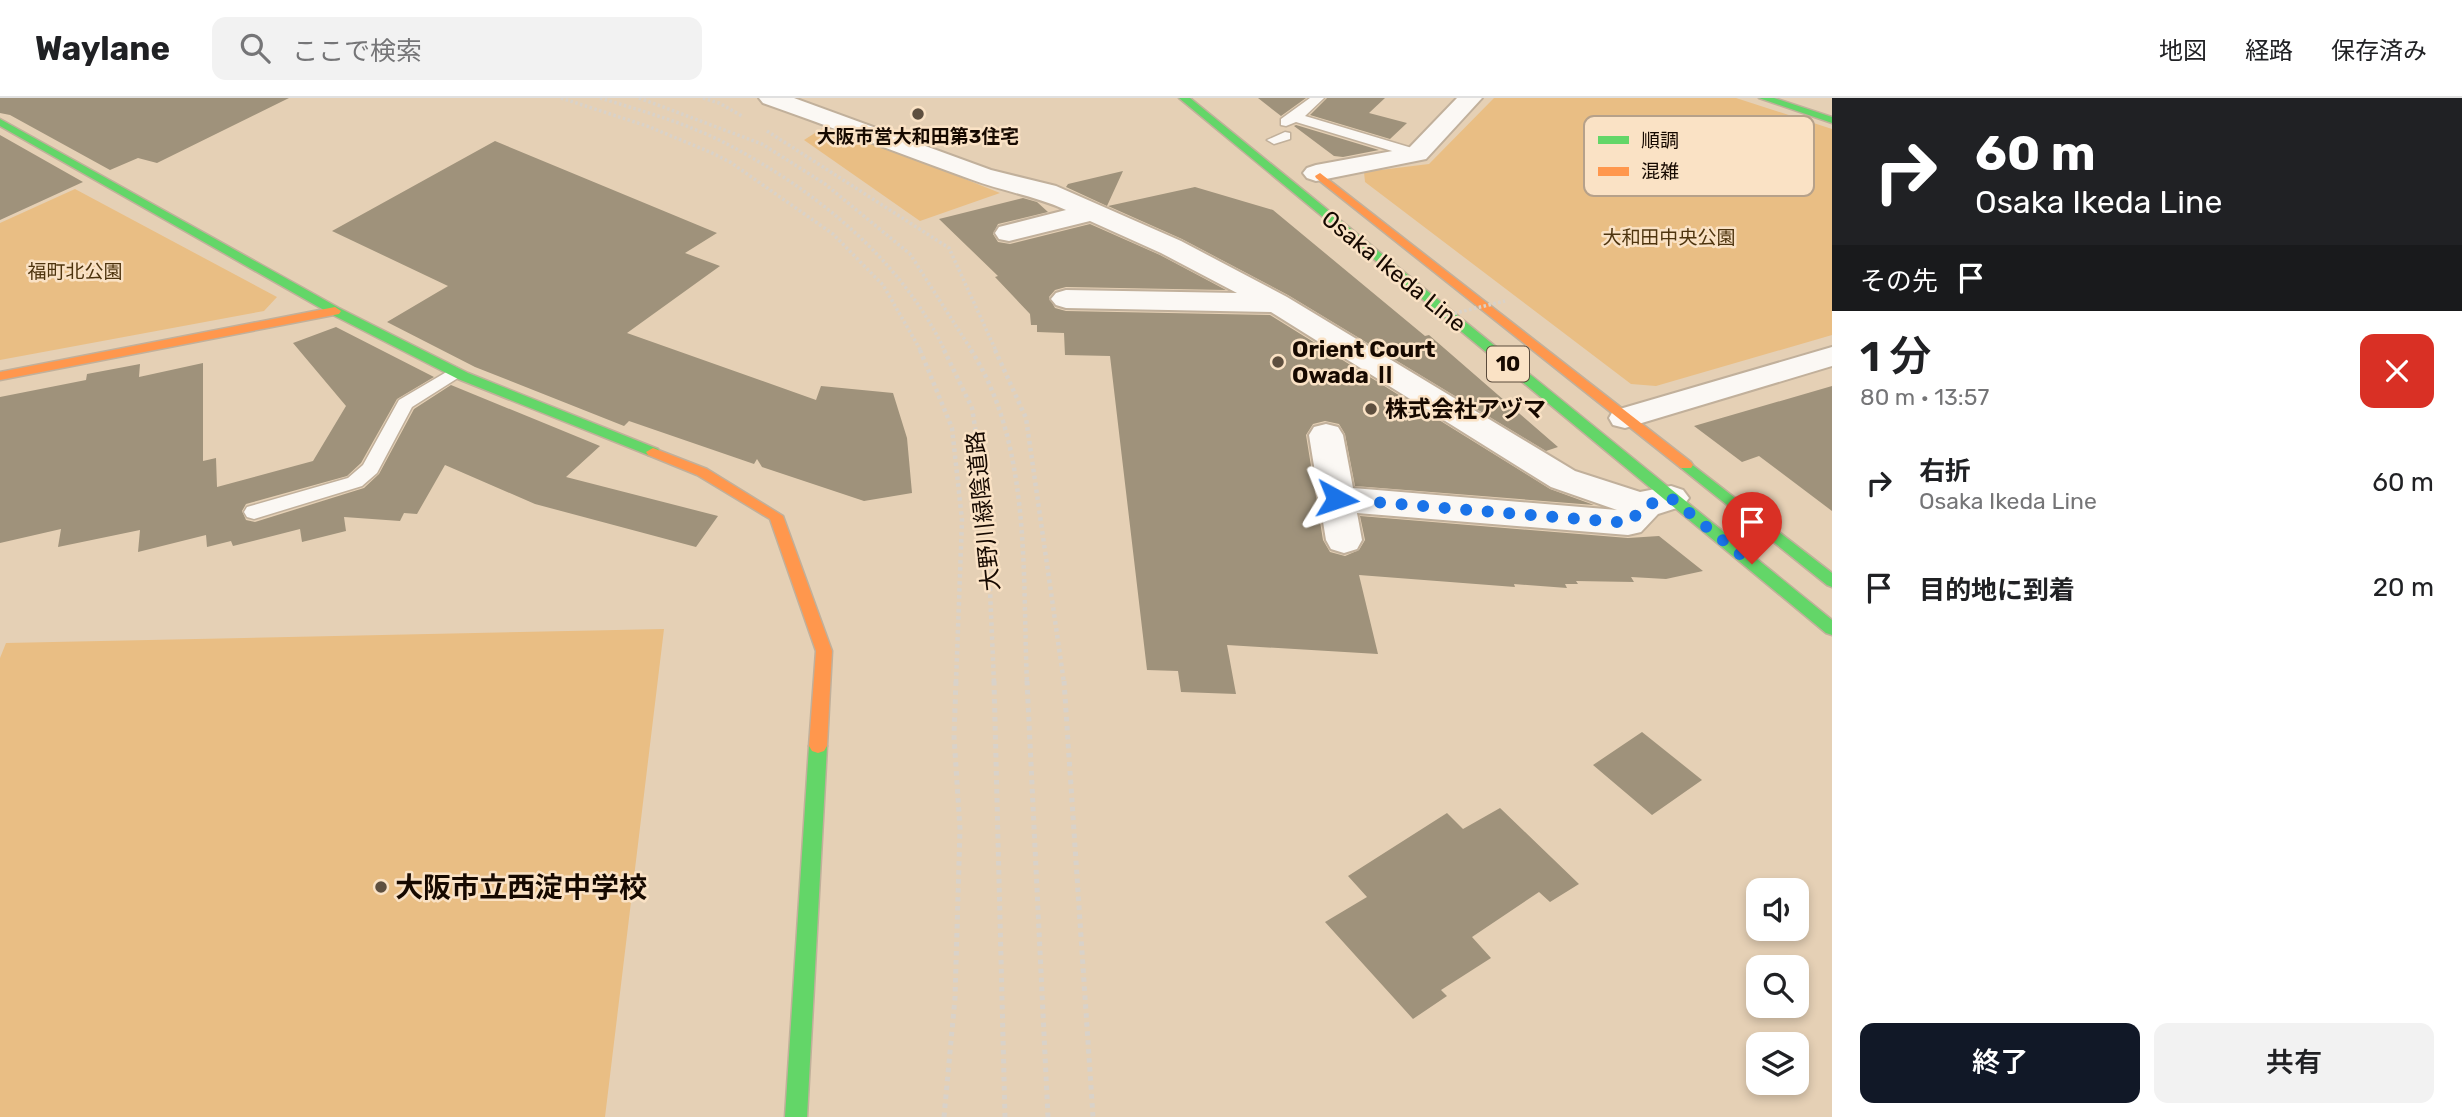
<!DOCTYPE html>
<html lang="ja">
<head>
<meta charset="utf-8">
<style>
  body { margin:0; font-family:Rubik,"Noto Sans JP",sans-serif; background:#f2f2f2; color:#202124; height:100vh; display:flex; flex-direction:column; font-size:26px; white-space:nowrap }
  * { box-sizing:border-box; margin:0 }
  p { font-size:23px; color:#757577 }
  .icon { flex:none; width:38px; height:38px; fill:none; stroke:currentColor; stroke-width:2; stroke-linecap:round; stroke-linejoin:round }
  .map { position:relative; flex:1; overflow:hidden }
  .details { display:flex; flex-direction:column; background:#fff; width:630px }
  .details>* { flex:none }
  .guide { background:#202124; color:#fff; overflow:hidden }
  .controls { position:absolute; left:1746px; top:780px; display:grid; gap:14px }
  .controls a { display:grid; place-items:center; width:63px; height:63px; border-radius:14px; background:#fff; box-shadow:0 4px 10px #0003; font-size:35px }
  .pin { position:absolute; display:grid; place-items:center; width:60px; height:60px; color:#fff; margin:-72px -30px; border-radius:50% 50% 50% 0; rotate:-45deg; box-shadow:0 0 7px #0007 }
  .pin .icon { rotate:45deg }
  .me { position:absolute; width:77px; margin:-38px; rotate:95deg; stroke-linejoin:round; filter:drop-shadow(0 0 5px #0008) }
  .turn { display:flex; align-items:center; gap:24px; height:147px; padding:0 28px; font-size:32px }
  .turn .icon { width:91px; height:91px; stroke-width:2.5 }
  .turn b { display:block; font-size:49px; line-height:60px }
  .then { display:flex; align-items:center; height:66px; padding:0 28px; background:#0003; gap:14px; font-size:26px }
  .round { display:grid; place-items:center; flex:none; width:74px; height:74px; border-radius:14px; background:#f2f2f2 }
  .overview { display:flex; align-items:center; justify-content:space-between; height:119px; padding:0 28px }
  h1 { font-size:42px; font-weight:600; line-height:52px }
  .button { display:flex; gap:14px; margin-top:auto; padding:14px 28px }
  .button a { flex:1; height:80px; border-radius:14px; background:#111827; color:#fff; font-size:28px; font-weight:600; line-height:80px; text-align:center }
  .button a+a { background:#f2f2f2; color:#202124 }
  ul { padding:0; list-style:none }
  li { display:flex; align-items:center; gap:21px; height:105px; padding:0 28px }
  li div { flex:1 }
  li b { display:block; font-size:26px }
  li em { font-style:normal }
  header { display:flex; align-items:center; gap:42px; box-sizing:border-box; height:98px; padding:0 35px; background:#fff; border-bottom:2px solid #e0e0e0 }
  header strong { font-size:33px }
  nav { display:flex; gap:38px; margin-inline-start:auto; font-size:24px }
  .search { width:490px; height:63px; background:#f2f2f2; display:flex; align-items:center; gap:18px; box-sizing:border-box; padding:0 24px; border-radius:14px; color:#757577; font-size:26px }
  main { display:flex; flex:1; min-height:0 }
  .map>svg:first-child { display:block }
  .green { fill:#e9be84 }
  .building { fill:#9f927b }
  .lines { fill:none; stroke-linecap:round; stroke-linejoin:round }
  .lane-casing { stroke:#c1b09b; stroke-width:3 }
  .street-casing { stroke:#c1b09b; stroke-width:4 }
  .fast-casing { stroke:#c1b09b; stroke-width:3 }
  .slow-casing { stroke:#c1b09b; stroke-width:3 }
  .path-far2 { stroke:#d9d2c9; stroke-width:3.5; stroke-dasharray:2.5 2.5; stroke-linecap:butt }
  .path-far1 { stroke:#d9d2c9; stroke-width:4.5; stroke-dasharray:3.5 3.5; stroke-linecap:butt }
  .path { stroke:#d9d2c9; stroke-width:5; stroke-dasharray:4.5 4.5; stroke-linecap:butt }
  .lane { fill:#fbf8f4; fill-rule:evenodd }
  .street { fill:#fbf8f4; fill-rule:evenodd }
  .fast { fill:#63d668; fill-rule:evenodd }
  .slow { fill:#ff974d; fill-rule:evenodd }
  .path-bridge { stroke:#d9d2c9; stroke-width:3.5; stroke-dasharray:2.5 2.5; stroke-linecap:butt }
  .route { stroke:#1a73e8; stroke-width:12; stroke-dasharray:0 21.6 }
  .poi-dot { fill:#5e4f3f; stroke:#fae2c5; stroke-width:2.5 }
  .labels { text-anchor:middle; stroke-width:5; stroke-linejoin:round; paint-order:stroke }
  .far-poi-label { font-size:19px; font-weight:bold; fill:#160900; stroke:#fae2c5 }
  .far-park-label { font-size:19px; fill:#4e340e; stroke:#fae2c5 }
  .shield { fill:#fae2c5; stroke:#5a4a3b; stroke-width:2 }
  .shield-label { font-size:21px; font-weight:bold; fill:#160900 }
  .street-label { font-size:23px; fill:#160900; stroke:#fae2c5 }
  .poi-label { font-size:23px; font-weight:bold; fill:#160900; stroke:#fae2c5; text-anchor:start }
  .near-poi-label { font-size:28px; font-weight:bold; fill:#160900; stroke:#fae2c5; text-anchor:start }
  .key { fill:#fae2c5; stroke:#b6a18a; stroke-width:2 }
  .key-label { font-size:19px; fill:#160900 }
</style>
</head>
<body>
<header>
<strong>Waylane</strong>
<div class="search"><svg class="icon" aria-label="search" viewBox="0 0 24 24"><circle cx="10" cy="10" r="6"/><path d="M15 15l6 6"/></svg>ここで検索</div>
<nav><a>地図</a><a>経路</a><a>保存済み</a></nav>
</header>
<main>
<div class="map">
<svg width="1832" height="1019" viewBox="0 0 1832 1019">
  <rect width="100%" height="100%" fill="#e5d0b5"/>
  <path class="green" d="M1494,0H1736L1832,31V237L1656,288L1631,286L1365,84L1364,74L1429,66Z
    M826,28L875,45L1000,95L920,123L804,42Z
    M75,91L277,199L264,213L0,262V125Z
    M664,531L605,1019H0V560L6,545Z"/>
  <path class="building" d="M0,0H289L157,65L138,60L110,72L10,17L0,15Z
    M1258,0H1306L1281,18Z
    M1327,0H1385L1369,15L1407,25L1390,41L1310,17Z
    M1296,27L1379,52L1343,59L1334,58L1294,28Z
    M0,37L83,84L0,122Z
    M495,43L717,135L685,155L720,168L627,235L816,302L821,288L893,295L907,340L912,395L864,403L762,369L757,361L754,366L629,323L624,328L475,269L387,224L448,188L332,133Z
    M1123,73L1107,108L1066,89L1068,86Z
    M1195,89L1273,112L1425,238L1429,237L1558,349L1546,353L1288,197L1182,141L1108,108Z
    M1023,100L1037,104L1048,114L998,126L993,136L998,144L1010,146L1090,126L1160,157L1226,192L1066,189L1055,192L1049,199L1055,210L1066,213L1270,217L1550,391L1594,407L1355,388L1345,336L1339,326L1325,323L1313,326L1306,337L1323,442L1330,454L1345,458L1359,452L1365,442L1360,418L1628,440L1659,438L1703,473L1666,481L1631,479L1634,484L1576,483L1578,486H1565L1567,490L1514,486L1515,489L1359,477L1378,556L1227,547L1236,596L1181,594L1178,573L1147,572L1110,258L1065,257L1064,235L1037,234V227H1031L1030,216L995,179L998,178L939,121Z
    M336,229L434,279L397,301L361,365L347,378L246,406L242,413L246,422L255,424L364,390L379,376L414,311L451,287L600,348L566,379L718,418L696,449L535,406L445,367L417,416L404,415L400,423L344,419L346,433L302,444L300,431L233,448L231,443L207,449L206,437L138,454L140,432L58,449L61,431L0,445V299L86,282L87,276L140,266L139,279L203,265V363L216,360L217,389L313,363L346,308L293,245Z
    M1832,288V413L1759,358L1742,364L1694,328Z
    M1642,634L1702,682L1652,717L1593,667Z
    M1500,710L1579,786L1550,804L1539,794L1472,839L1491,860L1441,892L1447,898L1413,921L1325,824L1367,799L1348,778L1447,715L1463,731Z"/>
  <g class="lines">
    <g class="lane-casing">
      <path id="lane" d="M1310,0H1324L1305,18L1422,53L1424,56L1422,59H1412L1296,24L1286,28L1281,27V21Z
        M1285,34L1290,35V41L1274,46L1267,42Z
        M455,269L464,274L461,278L412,309L377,375L362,388L254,421L247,419L244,414L247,409L348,380L363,367L399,302Z"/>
    </g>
    <g class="street-casing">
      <path id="street" d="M759,0H794L991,72L1056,88L1181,143L1287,199L1575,373L1640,394L1671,388L1683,392L1689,400L1683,408L1658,416L1641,434L1628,437L1357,415L1362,442L1357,451L1344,455L1331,451L1326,442L1309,337L1314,329L1326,326L1338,329L1343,337L1353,390L1617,412L1551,389L1271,214L1066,210L1056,207L1051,201L1056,195L1066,192L1237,195L1161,155L1090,123L1009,143L999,141L995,135L999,129L1066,112C1035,98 1002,93 970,81C901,56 832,29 763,5Z
        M1457,0H1482L1426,61L1316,83L1307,80L1303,75L1307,70L1316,67L1409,50Z
        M1832,249V268L1625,330L1613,327L1609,320L1613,313Z"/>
    </g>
    <g class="fast-casing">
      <path id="fast" d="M1179,0H1190L1832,522V537L1826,535Z
        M1759,0H1774L1832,19V25Z
        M0,21L339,210L468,275L658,351L660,354L653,358L648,357L458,281L331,216L0,28Z
        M1686,362L1832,475V489L1827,487L1681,370L1679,367L1681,364Z
        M818,641L824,643L827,648L807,1019H785L809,648L812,643Z"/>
    </g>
    <g class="slow-casing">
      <path id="slow" d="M1320,75L1691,364L1693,367L1691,370H1681L1316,80L1315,78Z
        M335,209L341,213L339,216L0,282V274Z
        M653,350L707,371L783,418L832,553L827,648L824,653L818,655L812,653L809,648L816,553L770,421L697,377L648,357L646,354Z"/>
    </g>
    <path class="path-far2" d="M561,0L647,28L710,54L730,64L833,136L883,187L921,253
      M600,0C642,13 686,25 725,45C814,91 901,161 945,253
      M639,0L762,46L825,86L910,156L972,253
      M703,0L719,5L742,18
      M767,33L949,150L996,253"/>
    <path class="path-far1" d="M920,252L952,330L962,422L956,585
      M944,252L972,310L986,399L994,585
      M971,252C1032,348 1022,476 1027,585
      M995,252L1026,320L1064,585"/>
    <path class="path" d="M994,583L1005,1019
      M1027,583L1048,1019
      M1064,583L1093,1019
      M944,1019L955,900L960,731L954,638L956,583"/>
    <use href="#lane" class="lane"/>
    <use href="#street" class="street"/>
    <use href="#fast" class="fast"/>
    <use href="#slow" class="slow"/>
    <path class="path-bridge" d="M1435,220L1505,203"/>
  </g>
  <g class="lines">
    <path class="route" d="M1337,401L1628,425L1646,407L1671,400L1752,466"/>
  </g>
  <g class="poi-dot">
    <circle cx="918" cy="16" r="7"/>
    <circle cx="1278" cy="264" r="7"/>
    <circle cx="1371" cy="311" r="7"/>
    <circle cx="381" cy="789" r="7"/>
  </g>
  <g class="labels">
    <g class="far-poi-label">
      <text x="918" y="45">大阪市営大和田第3住宅</text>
    </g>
    <g class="far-park-label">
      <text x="1669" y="146">大和田中央公園</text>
      <text x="75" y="180">福町北公園</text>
    </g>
    <rect class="shield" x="1487" y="248.5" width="42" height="35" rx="5"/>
    <g class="shield-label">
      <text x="1508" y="273">10</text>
    </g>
    <g class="street-label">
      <text transform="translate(1394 173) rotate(39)" y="8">Osaka Ikeda Line</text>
      <text transform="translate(983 413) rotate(-96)" y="8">大野川緑陰道路</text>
    </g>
    <g class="poi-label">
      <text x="1292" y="259">Orient Court<tspan x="1292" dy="26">Owada Ⅱ</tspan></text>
      <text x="1385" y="319">株式会社アヅマ</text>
    </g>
    <g class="near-poi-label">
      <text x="395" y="799">大阪市立西淀中学校</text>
    </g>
  </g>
  <rect x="1584" y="18" width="230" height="80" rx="10" class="key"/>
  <rect x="1598" y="38" width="31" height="8" fill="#63d668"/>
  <rect x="1598" y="69" width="31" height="9" fill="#ff974d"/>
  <g class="key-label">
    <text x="1641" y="49">順調</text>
    <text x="1641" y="80">混雑</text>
  </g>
</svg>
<div class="controls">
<a><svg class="icon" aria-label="sound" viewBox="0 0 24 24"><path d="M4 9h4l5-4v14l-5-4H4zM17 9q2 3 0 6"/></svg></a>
<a><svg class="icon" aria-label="search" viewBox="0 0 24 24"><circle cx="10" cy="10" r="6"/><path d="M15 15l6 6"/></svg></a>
<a><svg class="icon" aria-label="layers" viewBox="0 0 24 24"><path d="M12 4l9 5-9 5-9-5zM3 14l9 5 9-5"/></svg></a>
</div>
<div class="pin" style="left:1752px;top:466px;background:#d93025"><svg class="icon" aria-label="arrive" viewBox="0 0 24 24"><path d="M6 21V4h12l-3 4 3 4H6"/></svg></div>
<svg class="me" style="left:1337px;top:401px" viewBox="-20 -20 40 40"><path d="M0-17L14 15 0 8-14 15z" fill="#1a73e8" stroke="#fff" stroke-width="4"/></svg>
</div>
<section class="details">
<div class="guide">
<div class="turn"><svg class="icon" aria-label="right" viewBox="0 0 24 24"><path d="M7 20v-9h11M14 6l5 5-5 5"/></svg><div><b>60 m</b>Osaka Ikeda Line</div></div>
<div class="then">その先<svg class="icon" aria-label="arrive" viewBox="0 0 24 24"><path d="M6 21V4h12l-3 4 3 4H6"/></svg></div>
</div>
<div class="overview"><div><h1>1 分</h1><p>80 m · 13:57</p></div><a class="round" style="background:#d93025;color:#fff"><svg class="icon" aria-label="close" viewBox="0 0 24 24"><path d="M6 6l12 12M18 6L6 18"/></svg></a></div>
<ul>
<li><svg class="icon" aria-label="right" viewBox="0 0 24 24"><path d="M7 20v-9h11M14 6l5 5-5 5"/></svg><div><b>右折</b><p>Osaka Ikeda Line</p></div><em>60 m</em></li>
<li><svg class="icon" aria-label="arrive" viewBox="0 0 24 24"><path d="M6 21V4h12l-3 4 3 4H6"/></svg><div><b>目的地に到着</b></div><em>20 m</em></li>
</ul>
<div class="button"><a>終了</a><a>共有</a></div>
</section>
</main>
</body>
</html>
